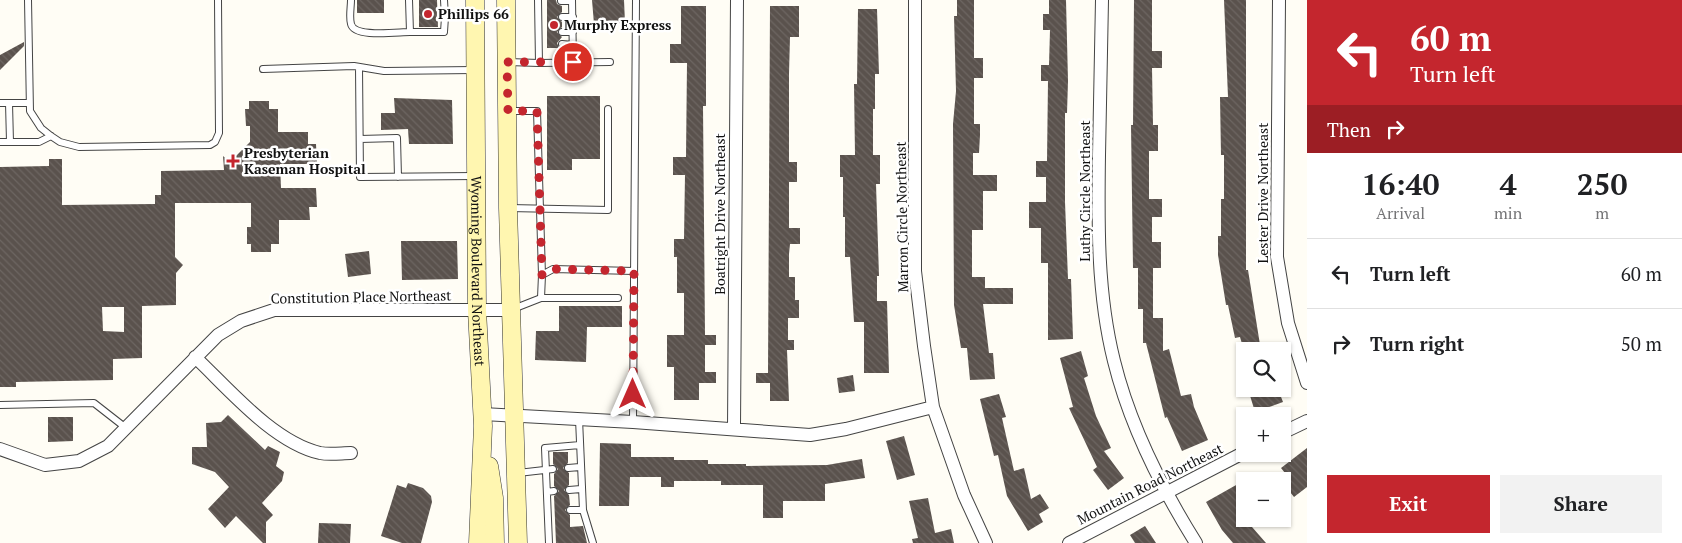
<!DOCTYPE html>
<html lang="en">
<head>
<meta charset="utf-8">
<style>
  body { margin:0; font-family:"PT Serif",serif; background:#f2f2f2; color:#202124; height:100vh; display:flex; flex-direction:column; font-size:19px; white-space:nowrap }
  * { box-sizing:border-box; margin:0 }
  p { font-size:16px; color:#757577 }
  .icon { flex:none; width:28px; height:28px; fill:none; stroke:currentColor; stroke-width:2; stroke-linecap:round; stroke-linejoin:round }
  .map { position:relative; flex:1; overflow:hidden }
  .sheet { display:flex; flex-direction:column; background:#fff; width:375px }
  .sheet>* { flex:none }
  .banner { background:#c4262e; color:#fff; overflow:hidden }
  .fabs { position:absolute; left:1236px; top:342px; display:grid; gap:10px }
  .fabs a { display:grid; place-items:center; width:55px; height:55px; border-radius:0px; background:#fff; box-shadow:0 1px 4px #0004; font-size:25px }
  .pin { position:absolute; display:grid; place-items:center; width:42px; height:42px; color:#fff; margin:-21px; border:2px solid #fff; border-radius:50%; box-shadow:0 1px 5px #0007 }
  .me { position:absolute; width:55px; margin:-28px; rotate:0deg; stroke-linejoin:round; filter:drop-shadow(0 0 4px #0008) }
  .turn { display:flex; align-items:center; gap:18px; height:105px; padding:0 20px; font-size:22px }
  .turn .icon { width:65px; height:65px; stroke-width:2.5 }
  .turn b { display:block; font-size:35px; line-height:42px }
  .then { display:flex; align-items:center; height:48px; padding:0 20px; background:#0003; gap:10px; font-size:19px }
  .eta { display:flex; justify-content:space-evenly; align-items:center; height:85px; text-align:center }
  .eta b { font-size:30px; font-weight:800; line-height:35px }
  .cta { display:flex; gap:10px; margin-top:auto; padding:10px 20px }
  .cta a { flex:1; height:58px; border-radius:0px; background:#c4262e; color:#fff; font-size:20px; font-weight:800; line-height:58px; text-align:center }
  .cta a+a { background:#f2f2f2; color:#202124 }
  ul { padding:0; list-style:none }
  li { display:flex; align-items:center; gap:15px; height:70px; padding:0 20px; border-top:1px solid #e0e0e0 }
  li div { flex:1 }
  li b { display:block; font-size:19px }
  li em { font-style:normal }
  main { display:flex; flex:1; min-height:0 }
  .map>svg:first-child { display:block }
  .building { fill:url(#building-back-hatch); fill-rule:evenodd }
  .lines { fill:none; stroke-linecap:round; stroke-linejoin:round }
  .service-casing { stroke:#444; stroke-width:8 }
  .minor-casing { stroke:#444; stroke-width:14 }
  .secondary-casing { stroke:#333; stroke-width:19 }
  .service { stroke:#fff; stroke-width:6 }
  .minor { stroke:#fff; stroke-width:12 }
  .secondary { stroke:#fff6b0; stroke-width:18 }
  .route { stroke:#c4262e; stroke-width:9; stroke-dasharray:0 16.2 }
  .poi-dot { fill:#c4262e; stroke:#fff; stroke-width:2 }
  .labels { text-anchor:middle; stroke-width:5; stroke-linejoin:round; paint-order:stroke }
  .poi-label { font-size:14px; font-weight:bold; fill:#111; stroke:#fff; text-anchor:start }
  .street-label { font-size:14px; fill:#111; stroke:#fff }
</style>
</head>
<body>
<main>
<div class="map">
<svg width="1307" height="543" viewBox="0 0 1307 543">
  <defs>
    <pattern id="building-back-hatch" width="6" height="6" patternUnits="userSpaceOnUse" patternTransform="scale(1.25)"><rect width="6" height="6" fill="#5a524d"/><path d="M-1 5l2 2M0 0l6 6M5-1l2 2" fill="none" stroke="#6d6662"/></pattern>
  </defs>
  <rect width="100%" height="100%" fill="#fffdf5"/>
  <path class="building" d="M357,0H384V13H357Z
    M419,0H437L438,27H419Z
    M547,0H556L557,4L562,6V12L557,17L562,22V27L557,32L562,37L557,43L559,48H547Z
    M592,0H624L625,23L594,24Z
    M957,0H974V58H983V78H974V124H980V135L979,153H973V175H997V191H983V230H972V277H985V288H1013V304H983L989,353H993L995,379L970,380L967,348H961L954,305L953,124L956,91L954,16H957Z
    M1049,0H1066L1068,81L1067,113H1065V202L1068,279H1071L1073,339L1048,340V263H1041V228H1029V202H1046V177H1036V161H1047L1048,81H1041V65H1049L1050,30H1043V14H1049Z
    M1134,0H1152V51H1162V68H1152L1153,125H1158V151H1149V199H1162V217H1152V242H1161V268H1153V318H1163V351L1169,349L1181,396L1191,394L1194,407L1208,440L1182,451L1167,417L1165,418L1146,343H1143V309H1138V268H1133L1131,125H1133Z
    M1224,0H1246V270H1248L1261,351H1244L1240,337L1235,338L1228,305H1226L1218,255V236H1221V199H1224V155H1221L1220,97H1228Z
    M681,6H706V106H703L705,335H716V345H705V372H716V383H699V400H674V367H667V335H684V293H677V257H674V239H684L685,175H673V157H686L687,63H670V44H681Z
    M770,6H799V37H790L789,74V162H797V182H789V228H800V244H790L789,254V277H795V300H799V318H788V340H794V350H787L789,401H770V383H756V373H768Z
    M858,9H877L879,74H875V109H873V155H880V184H876L879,276H877V301H887L889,373H864V322H854L850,257H845V217H843V177H840V155H855L854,84H857Z
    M24,42V46L0,70V55Z
    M547,96H600V159H572V170H547Z
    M394,98L452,100L453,144H409L408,129L381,130V113H395Z
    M249,101H269V109H278V132H308V144H316L317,164H280L281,188H316L317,207H309L310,220H279V244H271V252H251V244H247V227H251V203H175V257L183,265L176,273V305L142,306V358L113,359V380L16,382V387H0V167L49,166V159H62V205L155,204V195H161V171L224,170L223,156L230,162L250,142V126H246L245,109H249ZM102,307H124V332L103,331Z
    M401,241H457L458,279L402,280Z
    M369,251L371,274L348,277L345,254Z
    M559,306H622V327H587L586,362L535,360L536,331H559Z
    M1081,351L1088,376L1084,378L1096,416L1111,448L1104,451L1124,478L1108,490L1093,470L1097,467L1069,408L1073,407L1060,358Z
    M853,375L855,391L839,393L837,378Z
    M1248,389H1278L1283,402L1255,412Z
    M999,394L1006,417L1002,418L1014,471L1024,468L1031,499L1040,494L1049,508L1039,514L1043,522L1028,531L1007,496L998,455L994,456L980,399Z
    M228,415L265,450L268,446L280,452L276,466L284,472L282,481L262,503L273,515L266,522V543H263L236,516L225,528L208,509L229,487L215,472L192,464V447H207L206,423L221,422Z
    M48,417H73V441L48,442Z
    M904,436L915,475L897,480L886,441Z
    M600,443L631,444V457H674V460H708V464H746V466L827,465L862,459L865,478L825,484V501H783V518H763V485H721V481H674V487H661V477H630L629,506H599Z
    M1307,448V487L1294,497L1283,483L1289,478L1281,468Z
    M553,452H568V463L563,468L569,473V485L564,490L569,495L570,505L565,510L570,515V527L583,526L587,543H556L554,496L559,491L554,486V474L558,469L553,464Z
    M1245,480V519L1266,543H1233L1222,530L1206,502Z
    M408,483L423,488L431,496L432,502L421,543H402L381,536L397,485L406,488Z
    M928,498L935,533L951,529L954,543H913L912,539L918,538L909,501Z
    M319,523L351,524L350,543H318Z
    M1145,526L1156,543H1135L1130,535Z"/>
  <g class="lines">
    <g class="service-casing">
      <path id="service" d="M28,0L30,111L41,128L51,136L60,142L79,147L210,145L215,142L219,133L218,0
        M351,0C351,7 349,17 351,24C354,38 397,32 410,32
        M409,0L410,32H444L445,17
        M444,0L445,17H474
        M572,0L573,62
        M561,1H572
        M562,17H573
        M562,32H573
        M562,44L573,45
        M508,62L539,63L538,0
        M539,63L610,62
        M359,67L360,177L476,176
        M263,69L354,66L384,71L474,70
        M0,103H29
        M9,103L10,142
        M508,111H537L542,275
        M360,139L397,138L398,177
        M0,142H39L51,136
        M509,208L608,210V109
        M541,298L542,275L553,269L634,271
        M513,309L541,298H618
        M0,405L94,403L126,428
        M579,419L583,510L593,543
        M633,422L636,0
        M568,468L580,467
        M518,473L553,469
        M569,490L581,489
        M547,492L554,491
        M570,510H583
        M549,543L545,448L580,445"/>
    </g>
    <g class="minor-casing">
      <path id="minor" d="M915,0V271L924,346L933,407L964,495L986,543
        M1102,0C1101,52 1100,103 1099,155C1098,224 1097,293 1114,361C1130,426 1161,487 1196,543
        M1279,0L1277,257L1288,323L1307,383
        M195,357C229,389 273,442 320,453C330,455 342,453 351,453
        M483,414L633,422L810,435L846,429L933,407
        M734,428L737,0
        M1282,433L1307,421
        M0,449L45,465L79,461L108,446L218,335L241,321L274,310H512
        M1069,543L1245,452"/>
    </g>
    <g class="secondary-casing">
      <g id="secondary">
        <path id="s1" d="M475,0L477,310L483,426L478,543"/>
        <path d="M506,0L508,208L518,543"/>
        <path d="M489,466L494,498L495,543"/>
      </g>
    </g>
    <use href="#service" class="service"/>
    <use href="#minor" class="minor"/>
    <use href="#secondary" class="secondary"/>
  </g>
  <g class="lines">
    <path class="route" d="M573,62H507L508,111H537L542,275L553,269L634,271L633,394"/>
  </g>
  <g class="poi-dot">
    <circle cx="428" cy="14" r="5"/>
    <circle cx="554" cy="25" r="5"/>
    <path d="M230.5 153.5h5v5h5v5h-5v5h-5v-5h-5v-5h5z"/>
  </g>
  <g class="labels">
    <g class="poi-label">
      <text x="438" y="19">Phillips 66</text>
      <text x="564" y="30">Murphy Express</text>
      <text x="244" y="158">Presbyterian<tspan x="244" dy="16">Kaseman Hospital</tspan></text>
    </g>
    <g class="street-label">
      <text transform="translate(1085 191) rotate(-90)" y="5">Luthy Circle Northeast</text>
      <text transform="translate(1263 193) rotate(-90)" y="5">Lester Drive Northeast</text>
      <text transform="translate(720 214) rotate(-90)" y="5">Boatright Drive Northeast</text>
      <text transform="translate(902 217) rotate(-91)" y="5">Marron Circle Northeast</text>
      <text dy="5" stroke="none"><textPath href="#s1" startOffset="271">Wyoming Boulevard Northeast</textPath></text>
      <text transform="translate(361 297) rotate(-1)" y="5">Constitution Place Northeast</text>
      <text transform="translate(1150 484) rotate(-27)" y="5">Mountain Road Northeast</text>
    </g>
  </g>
</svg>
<div class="fabs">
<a><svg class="icon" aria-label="search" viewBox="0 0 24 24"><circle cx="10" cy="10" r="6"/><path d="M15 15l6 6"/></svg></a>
<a>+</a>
<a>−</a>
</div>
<div class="pin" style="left:573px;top:62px;background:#d93025"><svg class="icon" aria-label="arrive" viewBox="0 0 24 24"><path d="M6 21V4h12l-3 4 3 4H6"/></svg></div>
<svg class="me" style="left:633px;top:394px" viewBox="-20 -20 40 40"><path d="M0-17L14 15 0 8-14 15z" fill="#c4262e" stroke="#fff" stroke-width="4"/></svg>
</div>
<section class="sheet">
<div class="banner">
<div class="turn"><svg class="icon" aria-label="left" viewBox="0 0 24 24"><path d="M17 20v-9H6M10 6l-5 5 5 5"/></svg><div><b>60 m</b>Turn left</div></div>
<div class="then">Then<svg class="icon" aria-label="right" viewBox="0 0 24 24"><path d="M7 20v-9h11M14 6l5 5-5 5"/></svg></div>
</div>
<div class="eta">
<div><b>16:40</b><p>Arrival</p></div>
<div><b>4</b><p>min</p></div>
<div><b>250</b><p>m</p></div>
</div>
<ul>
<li><svg class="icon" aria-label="left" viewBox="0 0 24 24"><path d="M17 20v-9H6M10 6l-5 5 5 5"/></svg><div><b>Turn left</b></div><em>60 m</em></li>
<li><svg class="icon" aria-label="right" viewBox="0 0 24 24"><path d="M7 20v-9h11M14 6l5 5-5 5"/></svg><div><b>Turn right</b></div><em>50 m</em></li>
</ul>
<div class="cta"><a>Exit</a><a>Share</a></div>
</section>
</main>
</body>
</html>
